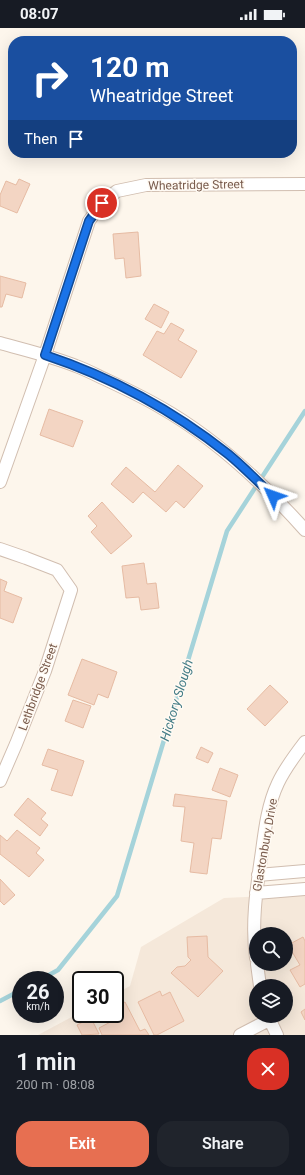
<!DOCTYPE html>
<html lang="en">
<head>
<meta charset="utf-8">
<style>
  body { margin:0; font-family:Roboto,sans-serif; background:#20242c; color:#f1f3f6; height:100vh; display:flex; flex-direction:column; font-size:15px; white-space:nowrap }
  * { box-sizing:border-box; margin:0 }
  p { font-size:13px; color:#9ea1a6 }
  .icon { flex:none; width:22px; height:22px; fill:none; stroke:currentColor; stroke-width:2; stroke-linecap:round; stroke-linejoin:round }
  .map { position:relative; height:1007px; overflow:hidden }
  .side { display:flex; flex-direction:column; background:#171b24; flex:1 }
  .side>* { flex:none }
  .top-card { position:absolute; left:8px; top:8px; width:289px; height:122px; border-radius:16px; box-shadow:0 4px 16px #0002; background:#1a4fa0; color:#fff; overflow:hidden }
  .fabs { position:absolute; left:249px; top:899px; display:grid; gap:8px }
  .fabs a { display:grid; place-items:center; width:44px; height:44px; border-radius:50%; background:#171b24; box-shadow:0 4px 16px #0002; font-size:20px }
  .speed { position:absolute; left:12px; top:943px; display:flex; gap:8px; font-size:20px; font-weight:700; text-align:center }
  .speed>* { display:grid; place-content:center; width:52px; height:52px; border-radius:50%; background:#171b24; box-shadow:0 4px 16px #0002; line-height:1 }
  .speed small { font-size:10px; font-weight:400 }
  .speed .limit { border:2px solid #111; border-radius:6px; background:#fff; color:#111 }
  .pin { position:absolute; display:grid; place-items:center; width:34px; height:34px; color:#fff; margin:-17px; border:2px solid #fff; border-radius:50%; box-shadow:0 1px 4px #0007 }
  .me { position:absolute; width:44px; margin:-22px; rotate:313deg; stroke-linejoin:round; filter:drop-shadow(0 0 3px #0008) }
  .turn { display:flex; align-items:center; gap:14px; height:84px; padding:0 16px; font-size:18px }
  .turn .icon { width:52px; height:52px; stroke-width:2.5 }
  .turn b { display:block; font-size:28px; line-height:34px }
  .then { display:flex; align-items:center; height:38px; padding:0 16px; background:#0003; gap:8px; font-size:15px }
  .round { display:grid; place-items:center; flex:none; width:42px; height:42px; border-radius:16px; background:#20242c }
  .head { display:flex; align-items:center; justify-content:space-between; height:68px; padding:0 16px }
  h1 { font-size:24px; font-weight:600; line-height:30px }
  .button { display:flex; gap:8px; margin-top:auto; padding:8px 16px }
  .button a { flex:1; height:46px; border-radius:16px; background:#e76f51; color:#fff; font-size:16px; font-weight:600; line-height:46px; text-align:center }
  .button a+a { background:#20242c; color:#f1f3f6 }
  .status { display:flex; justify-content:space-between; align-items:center; height:28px; padding:0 20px; background:#171b24; direction:ltr }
  .status svg { height:11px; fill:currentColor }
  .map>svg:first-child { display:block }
  .residential { fill:#f5e8da; fill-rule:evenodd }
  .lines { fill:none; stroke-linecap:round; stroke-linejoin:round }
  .stream { stroke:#a5d3da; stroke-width:4.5 }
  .building { fill:#f3d5c3; stroke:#e6bba3 }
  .minor-casing { stroke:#d1beb0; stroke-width:14 }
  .minor { stroke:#fff; stroke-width:12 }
  .route-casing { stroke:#114b97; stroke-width:10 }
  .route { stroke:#1a73e8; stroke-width:7 }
  .labels { text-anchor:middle; stroke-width:3; stroke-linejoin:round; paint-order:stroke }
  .street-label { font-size:12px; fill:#7a5c4d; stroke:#fffaf3 }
  .water-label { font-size:13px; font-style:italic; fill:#437c86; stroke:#fffaf3 }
</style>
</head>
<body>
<div class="status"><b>08:07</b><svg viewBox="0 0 49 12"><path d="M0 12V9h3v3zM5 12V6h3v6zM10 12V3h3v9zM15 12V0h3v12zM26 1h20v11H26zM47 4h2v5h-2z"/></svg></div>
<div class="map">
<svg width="305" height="1007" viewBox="0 0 305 1007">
  <rect width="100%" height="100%" fill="#fdf6ec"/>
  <path class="residential" d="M305,866V1007H38L81,984V986H115V966L130,958L141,919L224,870ZM256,906H286V936H256ZM256,958H286V988H256Z"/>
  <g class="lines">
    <path class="stream" d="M40,952L58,942L117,868L227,503L305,383
      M0,973L21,962"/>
  </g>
  <path class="building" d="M19,151L30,156L17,185L0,178V167L6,153L16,157Z
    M138,204L141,248L126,250L124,230L115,231L113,206Z
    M0,248L26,255L22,270L6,266L2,279H0Z
    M154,276L169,284L161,300L145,291Z
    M171,295L184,302L178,312L197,323L181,350L143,327L157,303L164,306Z
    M49,381L83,393L73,419L40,407Z
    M178,437L203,458L184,480L176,473L166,484L143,464L133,475L111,456L126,439L155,464Z
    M102,474L132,508L111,526L91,504L97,498L88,488Z
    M144,535L147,556L156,555L159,580L141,582L139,569L126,570L122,538Z
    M0,551L7,554L4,563L22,570L13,595L0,590Z
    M82,631L117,644L108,670L98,666L94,677L68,667Z
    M270,657L288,674L265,698L247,681Z
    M73,672L91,678L83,700L65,693Z
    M201,719L213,725L208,735L196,730Z
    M48,721L84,733L72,768L51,762L58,742L42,737Z
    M220,740L238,747L230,769L212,762Z
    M175,766L227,773L221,811L212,810L207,846L190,844L194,815L181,813L185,779L173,778Z
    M28,770L46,785L41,791L48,797L40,808L14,787Z
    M17,802L40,820L36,825L44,832L29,849L0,826V807L7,813Z
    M0,851L15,867L4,877L0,873Z
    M207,908L208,929L223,943L198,969L171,945L177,939L185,938L191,932L188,929L187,909Z
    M303,909L305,913V956L300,959L290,942L300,937L288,917Z
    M160,963L162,968L170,964L184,993L157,1007H154L138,974Z
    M125,974L140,1003L145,1001L149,1007H102L99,1000L120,989L115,979Z
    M305,981V992L301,984Z
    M91,990L99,1006L82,1007L77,997Z"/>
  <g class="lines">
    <g class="minor-casing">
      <path id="minor" d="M0,315C25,322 51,328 76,338C87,342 98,348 109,353C126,361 143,369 160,379C215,410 263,455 305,502
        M0,454L45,327L89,193L102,175L117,163L146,157L305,156
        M0,521L26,530L57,542L71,562L45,643L16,716L0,753
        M258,847L305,843
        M256,865L305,861
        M256,930C251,894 257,858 262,823C265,800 268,776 278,755C285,740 295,727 305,714
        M257,936L260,958
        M268,988L277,1007
        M240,1007L269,992"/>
    </g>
    <use href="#minor" class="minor"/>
  </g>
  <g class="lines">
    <g class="route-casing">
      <path id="route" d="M102,175L89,193L45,327C111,349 174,383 228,426C244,439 258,454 273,468"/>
    </g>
    <use href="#route" class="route"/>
  </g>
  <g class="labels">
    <g class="street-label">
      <text transform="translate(196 157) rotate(-1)" y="4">Wheatridge Street</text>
      <text transform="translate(38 659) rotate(-70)" y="4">Lethbridge Street</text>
      <text transform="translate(265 817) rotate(-80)" y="4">Glastonbury Drive</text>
    </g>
    <g class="water-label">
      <text transform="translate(176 672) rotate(-73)" y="5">Hickory Slough</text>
    </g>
  </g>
</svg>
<div class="fabs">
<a><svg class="icon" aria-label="search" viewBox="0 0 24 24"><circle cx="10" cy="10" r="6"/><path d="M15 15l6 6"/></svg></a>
<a><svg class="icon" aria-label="layers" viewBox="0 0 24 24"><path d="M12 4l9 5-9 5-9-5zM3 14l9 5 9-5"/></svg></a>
</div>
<div class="speed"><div>26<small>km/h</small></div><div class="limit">30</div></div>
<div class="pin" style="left:102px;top:175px;background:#d93025"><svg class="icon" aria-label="arrive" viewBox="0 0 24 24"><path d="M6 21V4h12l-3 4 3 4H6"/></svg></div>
<svg class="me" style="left:273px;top:468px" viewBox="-20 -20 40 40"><path d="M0-17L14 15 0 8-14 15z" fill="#1a73e8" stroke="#fff" stroke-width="4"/></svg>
<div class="top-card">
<div class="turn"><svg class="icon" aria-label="right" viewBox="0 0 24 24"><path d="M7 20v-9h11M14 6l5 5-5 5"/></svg><div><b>120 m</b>Wheatridge Street</div></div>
<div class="then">Then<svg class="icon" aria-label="arrive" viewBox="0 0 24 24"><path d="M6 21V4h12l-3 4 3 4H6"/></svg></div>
</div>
</div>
<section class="side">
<div class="head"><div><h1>1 min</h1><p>200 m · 08:08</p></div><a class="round" style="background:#d93025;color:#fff"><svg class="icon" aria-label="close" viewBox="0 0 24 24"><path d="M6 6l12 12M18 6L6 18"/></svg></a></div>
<div class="button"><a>Exit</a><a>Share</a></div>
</section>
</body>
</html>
